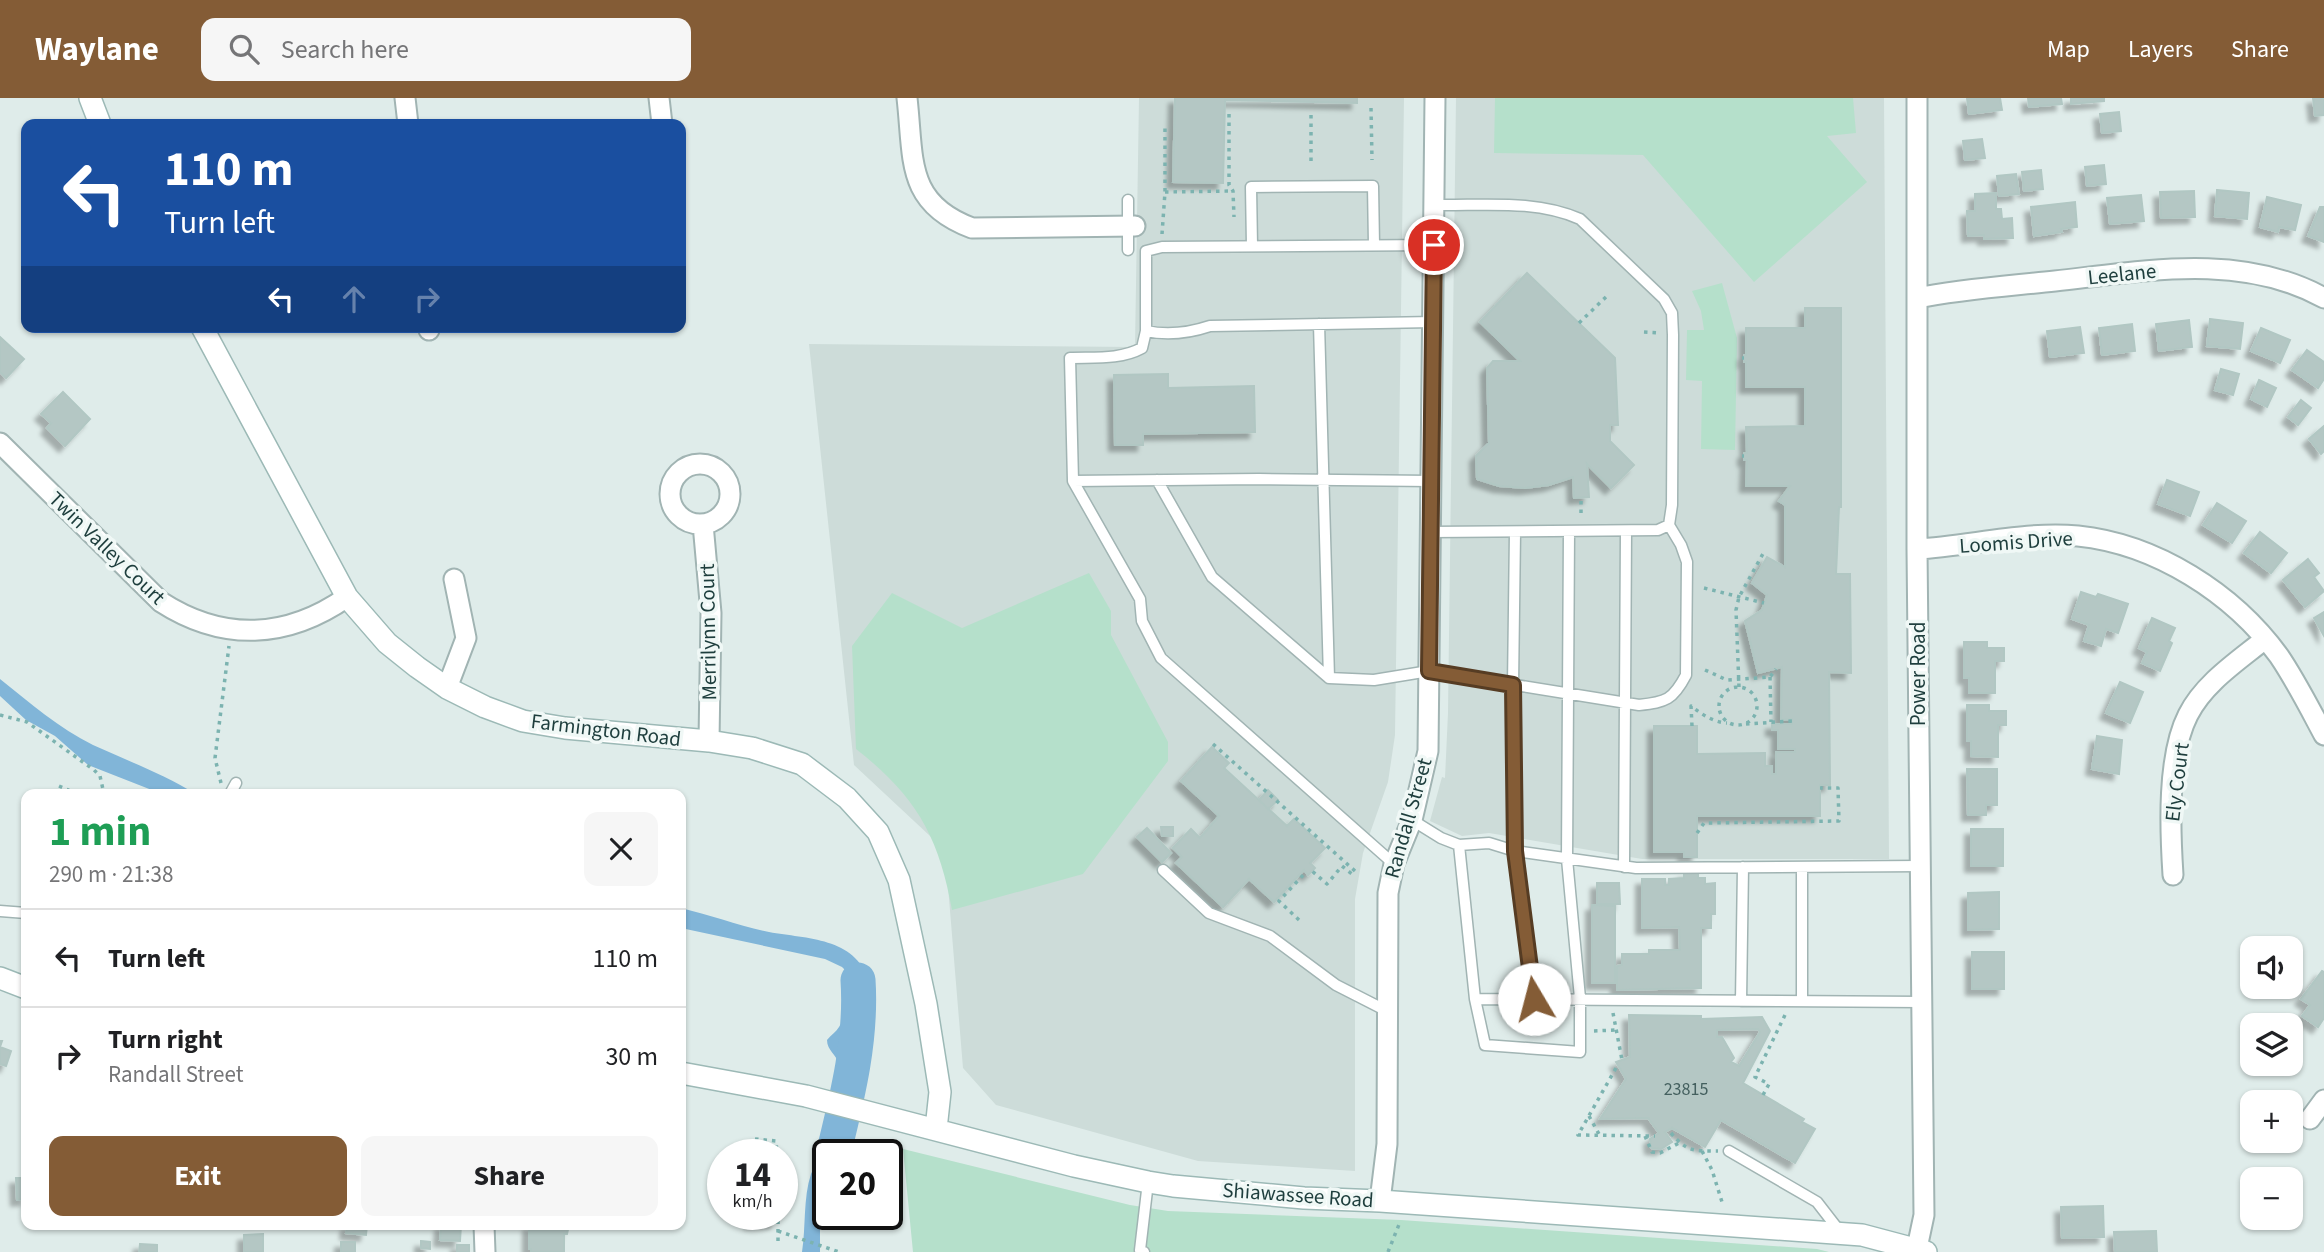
<!DOCTYPE html>
<html lang="en">
<head>
<meta charset="utf-8">
<style>
  body { margin:0; font-family:"Source Sans 3",sans-serif; background:#f6f6f6; color:#202124; height:100vh; display:flex; flex-direction:column; font-size:26px; white-space:nowrap }
  * { box-sizing:border-box; margin:0 }
  p { font-size:23px; color:#757577 }
  .icon { flex:none; width:38px; height:38px; fill:none; stroke:currentColor; stroke-width:2; stroke-linecap:round; stroke-linejoin:round }
  .map { position:relative; flex:1; overflow:hidden }
  .details { position:absolute; left:21px; top:691px; width:665px; height:441px; display:flex; flex-direction:column; background:#fff; border-radius:14px; box-shadow:0 2px 5px #0004 }
  .details>* { flex:none }
  .hud { position:absolute; left:21px; top:21px; width:665px; height:214px; border-radius:14px; box-shadow:0 2px 5px #0004; background:#1a4fa0; color:#fff; overflow:hidden }
  .tools { position:absolute; left:2240px; top:838px; display:grid; gap:14px }
  .tools a { display:grid; place-items:center; width:63px; height:63px; border-radius:14px; background:#fff; box-shadow:0 2px 5px #0004; font-size:35px }
  .speed { position:absolute; left:707px; top:1041px; display:flex; gap:14px; font-size:35px; font-weight:700; text-align:center }
  .speed>* { display:grid; place-content:center; width:91px; height:91px; border-radius:50%; background:#fff; box-shadow:0 2px 5px #0004; line-height:1 }
  .speed small { font-size:18px; font-weight:400 }
  .speed .limit { border:4px solid #111; border-radius:10px; background:#fff; color:#111 }
  .pin { position:absolute; display:grid; place-items:center; width:60px; height:60px; color:#fff; margin:-30px; border:4px solid #fff; border-radius:50%; box-shadow:0 2px 7px #0007 }
  .me { position:absolute; width:77px; margin:-38px; rotate:352deg; stroke-linejoin:round; filter:drop-shadow(0 0 5px #0008) }
  .turn { display:flex; align-items:center; gap:24px; height:147px; padding:0 28px; font-size:32px }
  .turn .icon { width:91px; height:91px; stroke-width:2.5 }
  .turn b { display:block; font-size:49px; line-height:60px }
  .lanes { display:flex; align-items:center; height:66px; padding:0 28px; background:#0003; justify-content:center; gap:35px; direction:ltr }
  .lanes .off { opacity:.35 }
  .round { display:grid; place-items:center; flex:none; width:74px; height:74px; border-radius:14px; background:#f6f6f6 }
  .summary { display:flex; align-items:center; justify-content:space-between; height:119px; padding:0 28px }
  h1 { font-size:42px; font-weight:700; line-height:52px; color:#1e9e55 }
  .cta { display:flex; gap:14px; margin-top:auto; padding:14px 28px }
  .cta a { flex:1; height:80px; border-radius:14px; background:#845c36; color:#fff; font-size:28px; font-weight:700; line-height:80px; text-align:center }
  .cta a+a { background:#f6f6f6; color:#202124 }
  ul { padding:0; list-style:none }
  li { display:flex; align-items:center; gap:21px; height:98px; padding:0 28px; border-top:2px solid #e0e0e0 }
  li div { flex:1 }
  li b { display:block; font-size:26px }
  li em { font-style:normal }
  header { display:flex; align-items:center; gap:42px; box-sizing:border-box; height:98px; padding:0 35px; background:#845c36; color:#fff }
  header strong { font-size:33px }
  nav { display:flex; gap:38px; margin-inline-start:auto; font-size:24px }
  .search { width:490px; height:63px; background:#f6f6f6; display:flex; align-items:center; gap:18px; box-sizing:border-box; padding:0 24px; border-radius:14px; color:#757577; font-size:26px }
  .map>svg:first-child { display:block }
  .built { fill:#cddcd9 }
  .green { fill:#b5e0cb }
  .water { fill:#81b5d8 }
  .lines { fill:none; stroke-linecap:round; stroke-linejoin:round }
  .river { stroke:#81b5d8; stroke-width:35 }
  .building { fill:#b4c7c4; stroke:#b1c7c3; stroke-width:2; fill-rule:evenodd; filter:url(#shadow) }
  .lane-casing { stroke:#a1b4b3; stroke-width:13 }
  .street-casing { stroke:#a1b4b3; stroke-width:23 }
  .secondary-casing { stroke:#9cb9b6; stroke-width:24 }
  .path { stroke:#7cb3b0; stroke-width:3.5; stroke-dasharray:3.5 5; stroke-linecap:butt }
  .lane { stroke:#fff; stroke-width:10 }
  .street { stroke:#fff; stroke-width:19 }
  .secondary { stroke:#fff; stroke-width:21 }
  .route-casing { stroke:#563c23; stroke-width:18 }
  .route { stroke:#845c36; stroke-width:12 }
  .labels { text-anchor:middle; stroke-width:7; stroke-linejoin:round; paint-order:stroke }
  .number-label { font-size:18px; fill:#44605f }
  .street-label { font-size:21px; fill:#1e3e3d; stroke:#f0f8f6 }
</style>
</head>
<body>
<header>
<strong>Waylane</strong>
<div class="search"><svg class="icon" aria-label="search" viewBox="0 0 24 24"><circle cx="10" cy="10" r="6"/><path d="M15 15l6 6"/></svg>Search here</div>
<nav><a>Map</a><a>Layers</a><a>Share</a></nav>
</header>
<div class="map">
<svg width="2324" height="1154" viewBox="0 0 2324 1154">
  <defs>
    <filter id="shadow"><feDropShadow dx="-6" dy="6" stdDeviation="2" flood-color="#0004"/></filter>
  </defs>
  <rect width="100%" height="100%" fill="#dfecea"/>
  <path class="built" d="M1139,0H1404L1395,637L1388,684L1363,755L1355,801V1073L1198,1063L996,1007L963,970L945,752L854,667L809,246L1135,249Z
    M1456,0H1884L1889,761H1642L1489,735L1462,738L1430,723L1442,679L1445,680L1448,615Z"/>
  <path class="green" d="M1495,0H1853L1856,35L1827,38L1867,84L1754,184L1643,57L1494,55Z
    M1722,185L1737,240L1735,352L1701,351L1702,283L1686,282L1687,232H1704L1701,213L1692,193Z
    M1089,475L1111,513V537L1168,644V663L1083,776L952,812C939,738 915,697 856,651L852,548L892,495L962,530Z
    M903,1051L1130,1107L1168,1113L1401,1122L1817,1151L1829,1154H913Z"/>
  <path class="water" d="M0,581C30,605 59,630 93,647C128,663 163,676 196,696H162L88,667L55,638L26,622L0,598Z
    M681,810C710,817 740,828 769,834C807,841 855,839 869,883C871,891 873,902 871,910C868,926 851,927 846,942C842,981 857,1019 842,1057H828V1103L820,1132V1154H802C806,1129 803,1100 811,1076C815,1067 821,1060 824,1051C829,1027 841,990 838,966C837,956 827,953 827,942C831,937 836,934 839,929C848,915 853,892 850,877L842,869L825,861L681,830Z"/>
  <g class="lines">
    <path class="river" d="M833,1057C847,1000 862,942 858,882"/>
  </g>
  <path class="building" d="M1175,0H1357V5L1225,2L1223,85L1173,84Z
    M1967,0H2000L2002,12L1969,16Z
    M2028,0H2061L2062,6L2029,9Z
    M2071,0H2104V3L2071,6Z
    M2313,0H2324V17L2315,18Z
    M2119,14L2121,33L2102,35L2100,16Z
    M1982,41L1985,60L1965,62L1963,43Z
    M2104,67L2106,86L2087,88L2085,69Z
    M2041,72L2043,91L2024,93L2022,74Z
    M2016,76L2019,96L1999,98L1997,78Z
    M2217,92L2249,95L2247,121L2215,118Z
    M2194,93L2195,119L2161,120L2160,94Z
    M1996,95V111H2001L2002,121L2012,120L2013,140L1984,141V137L1968,138L1967,113H1975V96Z
    M2141,97L2144,123L2110,126L2107,100Z
    M2267,99L2301,107L2295,132L2279,129L2278,134L2260,129Z
    M2075,104L2077,129L2061,131L2062,134L2034,138L2031,109Z
    M2320,109H2324V144L2308,138Z
    M1527,175L1615,260L1618,327H1610V343L1634,367L1611,390L1587,366L1589,399L1574,400L1573,379L1549,387L1525,390L1499,388L1477,381L1476,358L1489,345L1487,270L1493,263H1520L1480,224Z
    M1805,210H1841V409H1839L1836,476H1850L1851,575L1829,574L1830,687H1820V718H1697V759H1684V754H1654V628H1697V656L1765,655V668H1772V676H1776V654H1795V651H1778V632H1772V626H1792V621L1781,622L1782,569L1758,575L1745,523L1762,512L1767,497L1752,485L1767,459L1785,469V407L1779,403L1790,388H1746L1747,362H1744V355H1747L1746,329L1805,328V289H1746V264H1744V257H1746V230H1805Z
    M2210,221L2243,225L2240,251L2207,248Z
    M2189,222L2192,249L2159,253L2156,226Z
    M2132,226L2135,253L2102,257L2099,230Z
    M2080,229L2084,255L2050,259L2047,233Z
    M2261,230L2290,242L2280,265L2251,253Z
    M0,239L24,261L6,280L0,274Z
    M2307,252L2324,264V281L2318,290L2292,272Z
    M2221,271L2239,276L2233,297L2215,292Z
    M1168,276V290L1254,288L1255,334L1143,336V347H1115L1114,277Z
    M2259,282L2276,290L2267,309L2251,301Z
    M63,294L90,321L65,348L47,330L51,325L41,316Z
    M2301,302L2311,310L2298,327L2288,319Z
    M2324,328V353L2321,356L2309,341Z
    M2167,382L2199,394L2190,418L2158,406Z
    M2217,405L2246,423L2232,445L2203,427Z
    M2260,434L2287,455L2271,475L2244,455Z
    M2308,461L2319,475L2314,479L2324,493L2305,509L2283,482Z
    M2081,494L2096,499L2098,496L2128,506L2118,535L2106,531L2101,548L2084,543L2089,527L2072,521Z
    M2324,514V538L2314,520Z
    M2152,520L2175,530L2169,543L2172,545L2160,573L2142,565L2147,554L2139,550Z
    M1964,544H1987V550H2004V563H1995V595H1969V580H1964Z
    M2120,584L2143,594L2130,625L2106,615Z
    M1967,607H1989V613H2006V627H1998V659L1971,658V643H1967Z
    M2097,638L2122,642L2119,676L2092,671Z
    M1212,649L1229,665L1224,670L1287,728L1294,721L1325,750L1310,765L1315,770L1308,777L1304,772L1274,804L1249,781L1223,809L1176,765L1182,759L1173,750L1191,731L1200,740L1219,718L1181,683Z
    M1967,671H1997V707H1986V717H1968Z
    M1268,692L1278,702L1268,711L1259,702Z
    M1161,729H1173V738H1162Z
    M1147,730L1171,755L1162,764L1137,739Z
    M1971,731H2003V768H1971Z
    M1684,775H1698V780H1705V786L1715,785V816H1711V830H1701V890L1617,892V868L1622,867V856H1649V852H1680L1679,829L1642,830V781H1665V787H1669V781L1684,780Z
    M1597,785H1619L1620,806H1597Z
    M1999,794V831L1968,832V795Z
    M1592,807L1615,808V885H1592Z
    M1972,854H2004V891H1972Z
    M2322,873L2324,874V920L2318,929L2302,918L2310,907L2301,901Z
    M1629,917L1701,918V921L1762,919L1770,933L1743,985L1804,1021L1802,1024L1815,1031L1795,1065L1721,1022L1705,1049L1672,1030L1665,1034L1672,1044L1661,1051L1651,1050L1650,1041L1659,1035L1648,1020L1600,1021L1626,981L1616,964L1630,959ZM1758,931L1760,934L1739,968L1731,964L1734,960L1722,939H1717V932Z
    M0,943H2L0,949L11,953L6,968L0,966Z
    M774,1048L775,1057H745L744,1049Z
    M16,1080H26V1101L17,1102Z
    M2103,1108L2104,1139L2062,1140L2061,1109Z
    M751,1116H776V1124L751,1125Z
    M347,1127H367L366,1137L346,1135Z
    M441,1127H461L460,1143L440,1142Z
    M529,1127H569L567,1136H564V1154H531V1151H529Z
    M2156,1133L2157,1154H2115L2114,1134Z
    M263,1136V1154H244V1137Z
    M421,1143L430,1144V1151L421,1150Z
    M341,1144H355V1154H341Z
    M140,1146L157,1147V1154H139Z
    M457,1147H469V1154H457Z"/>
  <g class="lines">
    <g class="lane-casing">
      <path id="lane" d="M1128,102V152
        M1252,148L1251,89L1373,88L1374,147
        M1319,226L1329,580
        M1146,233C1169,238 1189,235 1210,228L1433,224
        M1157,382L1212,479L1329,580L1374,582L1429,573L1639,607C1666,604 1673,602 1686,577L1687,464L1681,447L1669,427
        M1073,383L1259,381L1431,383
        M1431,434L1658,432L1669,427L1672,407L1673,237L1672,215L1664,201L1580,121C1535,101 1482,108 1434,107
        M1515,434L1513,587L1515,753L1534,901
        M230,696L236,685
        M1412,722L1441,740L1459,747L1489,745L1515,753L1636,770L1920,768
        M1459,747L1475,901L1922,904
        M1394,766L1161,560L1142,523L1140,501L1073,383L1070,260C1094,259 1120,262 1142,250L1146,233V153L1162,149L1434,147
        M1624,769L1626,433
        M1802,769V903
        M1163,772L1209,815L1270,838L1336,887L1387,913
        M0,813L26,815
        M1475,901L1485,947L1580,954V900L1567,761L1569,433
        M1741,903L1743,769
        M1729,1053L1817,1104L1841,1135
        M1144,1154L1140,1152L1148,1084"/>
    </g>
    <g class="street-casing">
      <path id="street" d="M405,0L408,26
        M659,0L662,26
        M907,0C914,61 905,105 972,130L1135,128
        M1917,200C1962,191 2009,188 2055,183C2145,173 2241,154 2324,200
        M429,229V232
        M0,345L161,504C223,544 287,541 347,499
        M670 396a30 30 0 1 1 60 0a30 30 0 1 1-60 0Z
        M703,426L711,515L709,643
        M1917,451C1970,448 2025,433 2078,438C2156,446 2233,495 2279,558C2296,583 2310,611 2324,637
        M447,590L466,540L454,481
        M2173,777C2170,731 2167,658 2188,617C2204,585 2238,563 2265,541
        M2310,1021L2324,1002
        M1380,1103L1387,1046L1388,795L1394,766L1412,722L1428,653L1435,0
        M484,1127L485,1154
        M1917,1150L1924,1117L1917,451V0"/>
    </g>
    <g class="secondary-casing">
      <path id="secondary" d="M90,0L100,26
        M202,229L347,499L387,545L417,569L447,590L485,609L523,623L565,630L709,643L752,650L802,666L847,700L878,734L899,782L926,906L940,994L936,1031
        M0,880L26,890
        M681,975L806,998L1074,1068L1148,1084L1173,1088L1304,1100L1380,1103L1862,1137L1926,1154"/>
    </g>
    <path class="path" d="M1371,10L1372,62
      M1229,16V87L1233,93L1234,119
      M1311,63V16
      M1165,94L1233,93
      M1162,136L1165,94V28
      M1579,225L1609,196
      M1644,234L1660,235
      M1742,260H1744
      M1742,358H1744
      M1581,415V400
      M1704,490L1764,505
      M1705,572L1727,582L1770,579L1776,571
      M1770,579L1771,624
      M1739,589L1736,512L1739,499L1765,452
      M1719 608a19 19 0 1 1 38 0a19 19 0 1 1-38 0Z
      M0,617L27,624L94,672L100,678L104,696
      M1746,626L1792,623
      M1692,628L1691,608C1703,617 1713,624 1727,625
      M1213,646L1355,773L1352,776L1342,768L1327,786L1312,773
      M221,685L215,660L229,548
      M59,688L77,696
      M1697,735L1704,725L1839,723L1838,690H1820
      M1299,822L1279,803L1306,774
      M1613,915L1622,962
      M1594,933L1616,932
      M1616,970L1578,1037L1655,1038
      M1763,997L1769,986L1755,979L1785,917
      M1589,1018L1600,1038
      M1671,1035C1687,1054 1694,1053 1718,1053
      M1645,1038L1652,1054L1660,1055L1679,1045
      M755,1041L776,1043L777,1057
      M1702,1053L1712,1072L1722,1104
      M782,1074L787,1073L789,1102L782,1105
      M778,1133L839,1154
      M778,1143V1116
      M1388,1154L1400,1124"/>
    <use href="#lane" class="lane"/>
    <use href="#street" class="street"/>
    <use href="#secondary" class="secondary"/>
  </g>
  <g class="lines">
    <g class="route-casing">
      <path id="route" d="M1434,147L1429,573L1513,587L1515,753L1534,901"/>
    </g>
    <use href="#route" class="route"/>
  </g>
  <g class="labels">
    <g class="number-label">
      <text x="1686" y="997">23815</text>
    </g>
    <g class="street-label">
      <text transform="translate(2122 176) rotate(-6)" y="7">Leelane</text>
      <text transform="translate(2016 444) rotate(-4)" y="7">Loomis Drive</text>
      <text transform="translate(107 450) rotate(44)" y="7">Twin Valley Court</text>
      <text transform="translate(708 534) rotate(-91)" y="7">Merrilynn Court</text>
      <text transform="translate(1918 576) rotate(-90)" y="7">Power Road</text>
      <text transform="translate(606 632) rotate(7)" y="7">Farmington Road</text>
      <text transform="translate(2177 684) rotate(-83)" y="7">Ely Court</text>
      <text transform="translate(1408 720) rotate(-74)" y="7">Randall Street</text>
      <text transform="translate(1298 1097) rotate(4)" y="7">Shiawassee Road</text>
    </g>
  </g>
</svg>
<div class="tools">
<a><svg class="icon" aria-label="sound" viewBox="0 0 24 24"><path d="M4 9h4l5-4v14l-5-4H4zM17 9q2 3 0 6"/></svg></a>
<a><svg class="icon" aria-label="layers" viewBox="0 0 24 24"><path d="M12 4l9 5-9 5-9-5zM3 14l9 5 9-5"/></svg></a>
<a>+</a>
<a>−</a>
</div>
<div class="speed"><div>14<small>km/h</small></div><div class="limit">20</div></div>
<div class="pin" style="left:1434px;top:147px;background:#d93025"><svg class="icon" aria-label="arrive" viewBox="0 0 24 24"><path d="M6 21V4h12l-3 4 3 4H6"/></svg></div>
<svg class="me" style="left:1534px;top:901px" viewBox="-20 -20 40 40"><circle r="19" fill="#fff"/><path d="M0-13L10 11 0 6-10 11z" fill="#845c36"/></svg>
<div class="hud">
<div class="turn"><svg class="icon" aria-label="left" viewBox="0 0 24 24"><path d="M17 20v-9H6M10 6l-5 5 5 5"/></svg><div><b>110 m</b>Turn left</div></div>
<div class="lanes"><svg class="icon" aria-label="left" viewBox="0 0 24 24"><path d="M17 20v-9H6M10 6l-5 5 5 5"/></svg><svg class="icon off" aria-label="ahead" viewBox="0 0 24 24"><path d="M12 20V5M6 11l6-6 6 6"/></svg><svg class="icon off" aria-label="right" viewBox="0 0 24 24"><path d="M7 20v-9h11M14 6l5 5-5 5"/></svg></div>
</div>
<section class="details">
<div class="summary"><div><h1>1 min</h1><p>290 m · 21:38</p></div><a class="round"><svg class="icon" aria-label="close" viewBox="0 0 24 24"><path d="M6 6l12 12M18 6L6 18"/></svg></a></div>
<ul>
<li><svg class="icon" aria-label="left" viewBox="0 0 24 24"><path d="M17 20v-9H6M10 6l-5 5 5 5"/></svg><div><b>Turn left</b></div><em>110 m</em></li>
<li><svg class="icon" aria-label="right" viewBox="0 0 24 24"><path d="M7 20v-9h11M14 6l5 5-5 5"/></svg><div><b>Turn right</b><p>Randall Street</p></div><em>30 m</em></li>
</ul>
<div class="cta"><a>Exit</a><a>Share</a></div>
</section>
</div>
</body>
</html>
